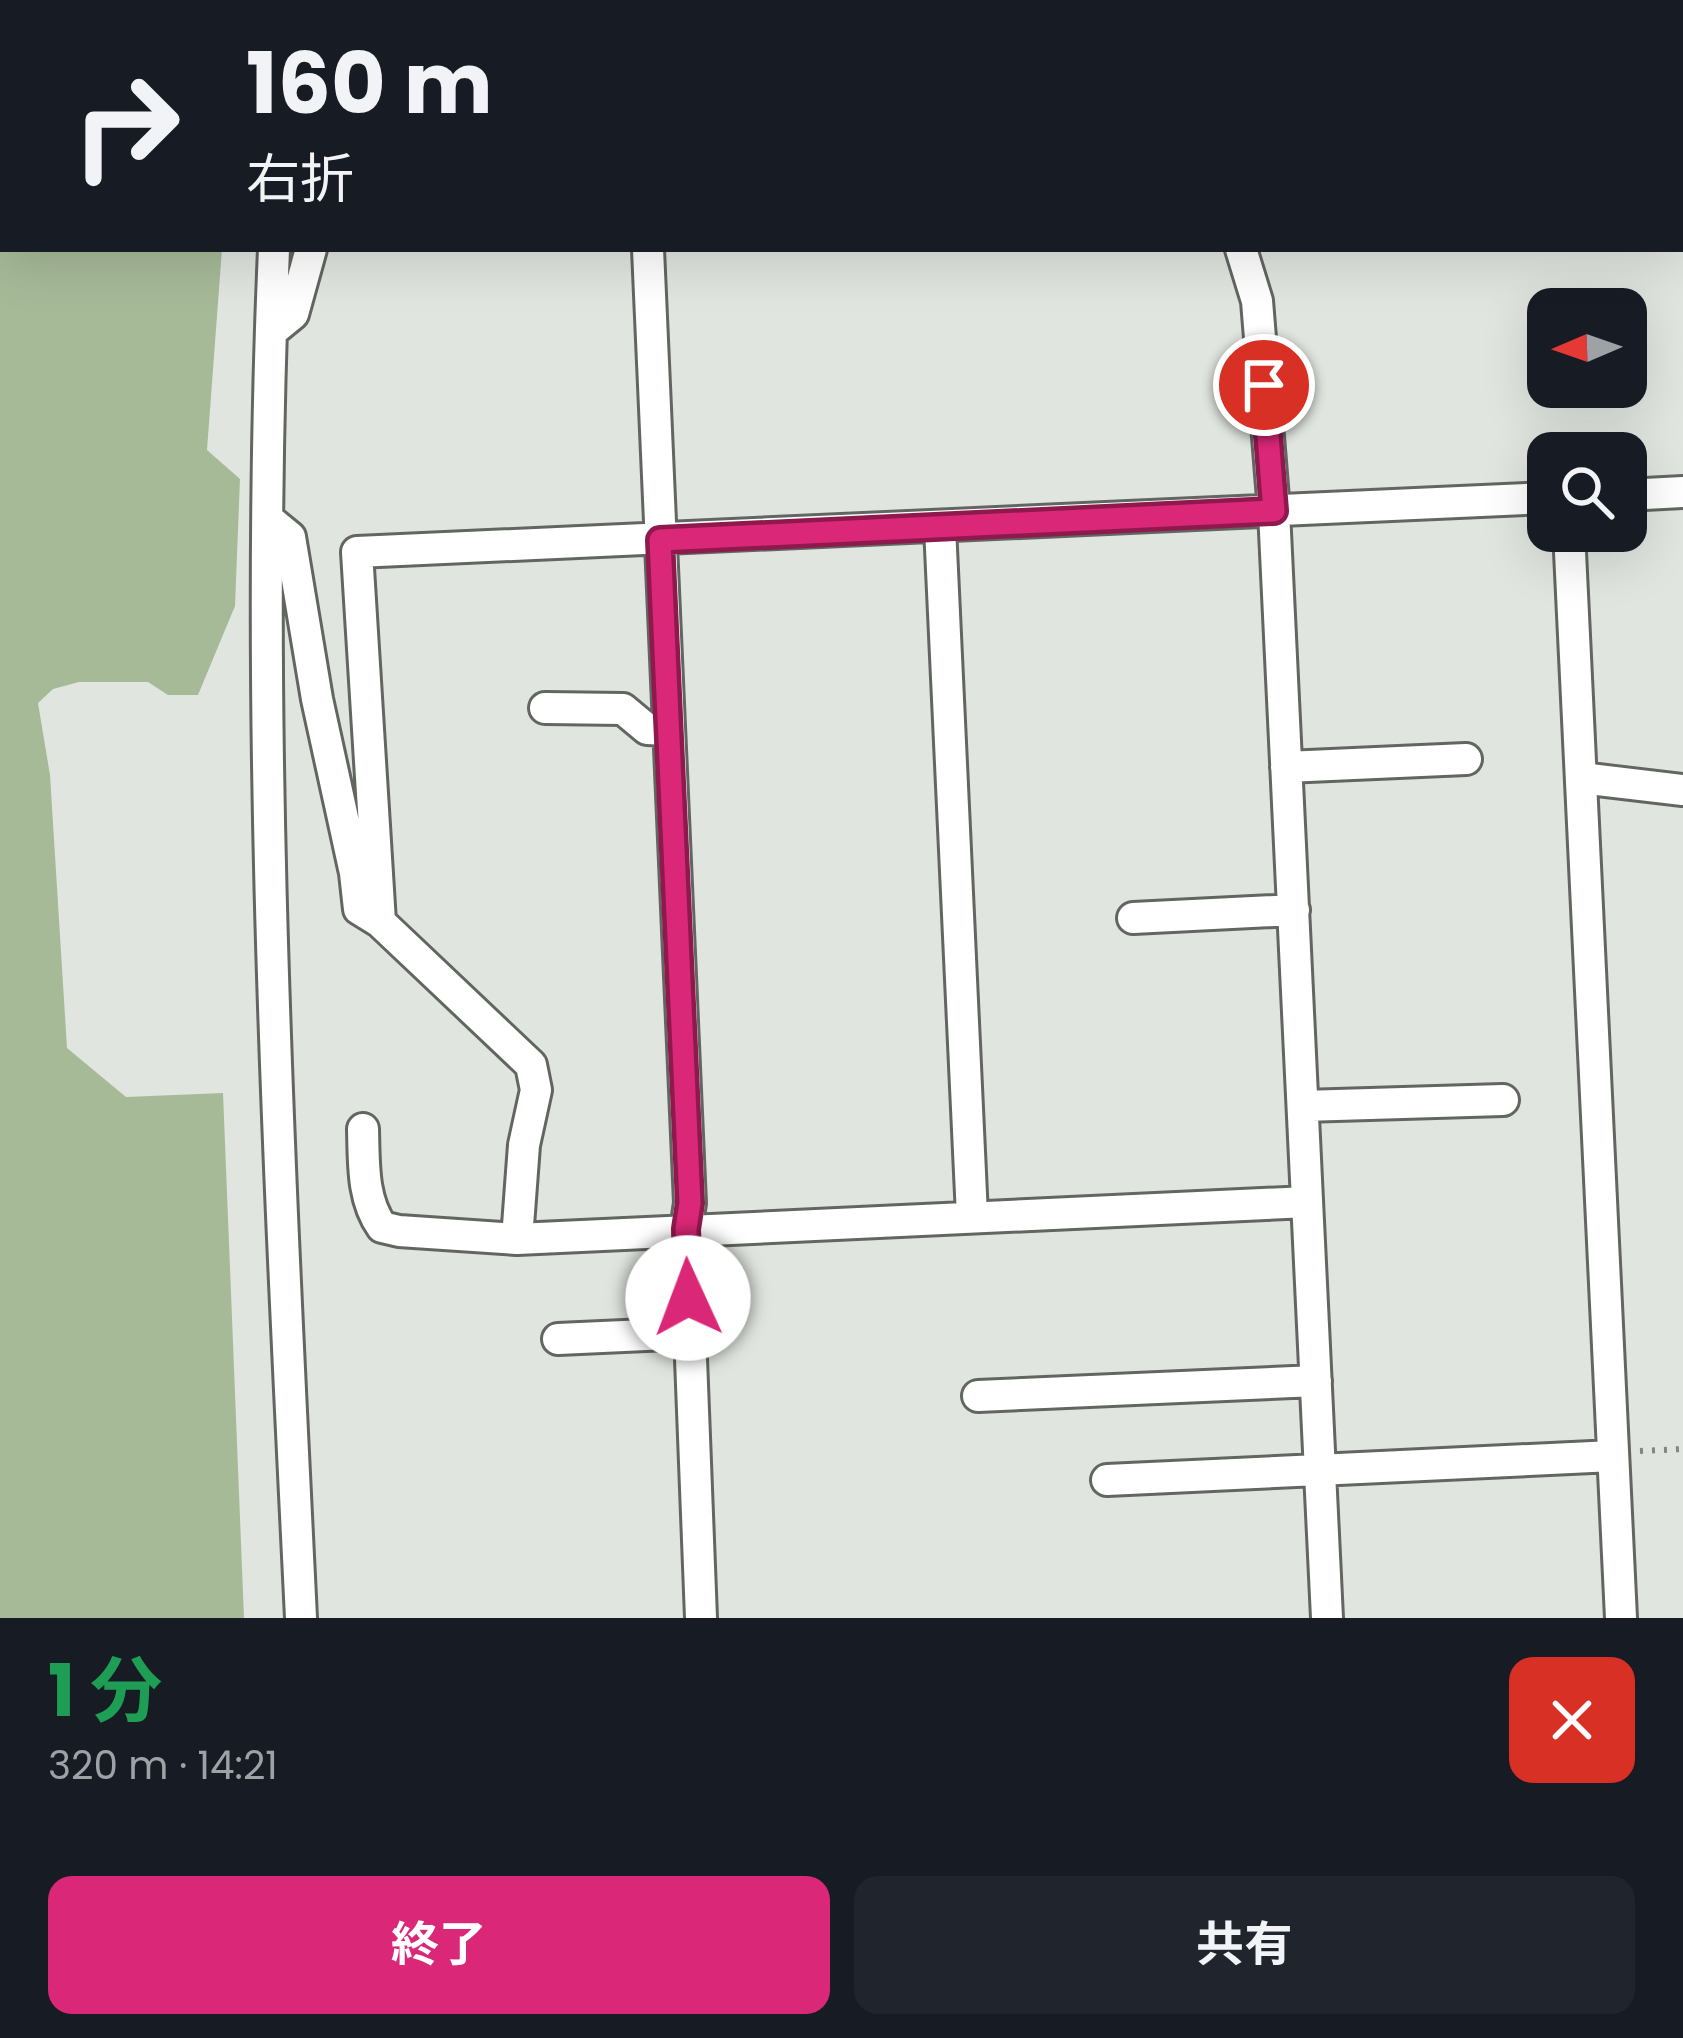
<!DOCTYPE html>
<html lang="ja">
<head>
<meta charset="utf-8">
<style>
  body { margin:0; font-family:Poppins,"Noto Sans JP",sans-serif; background:#20242c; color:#f1f3f6; height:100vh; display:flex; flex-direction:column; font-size:45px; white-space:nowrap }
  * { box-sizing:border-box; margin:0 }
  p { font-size:39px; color:#9ea1a6 }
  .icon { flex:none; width:66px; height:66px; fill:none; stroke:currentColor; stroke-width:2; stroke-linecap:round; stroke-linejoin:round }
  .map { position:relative; height:1618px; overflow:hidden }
  .panel { display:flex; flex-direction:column; background:#171b24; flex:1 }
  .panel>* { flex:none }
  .banner { position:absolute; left:0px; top:0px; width:1683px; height:252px; box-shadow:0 12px 48px #0002; background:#171b24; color:#f1f3f6; overflow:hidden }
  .needle { width:78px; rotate:268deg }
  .fabs { position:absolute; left:1527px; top:288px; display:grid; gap:24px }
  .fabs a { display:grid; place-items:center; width:120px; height:120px; border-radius:24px; background:#171b24; box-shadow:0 12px 48px #0002; font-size:60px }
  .pin { position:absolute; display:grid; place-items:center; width:102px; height:102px; color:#fff; margin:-51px; border:6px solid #fff; border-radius:50%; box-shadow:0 3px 12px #0007 }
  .me { position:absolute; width:132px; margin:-66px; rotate:358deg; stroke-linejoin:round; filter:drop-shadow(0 0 9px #0008) }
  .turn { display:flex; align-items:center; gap:42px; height:252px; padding:0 48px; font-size:54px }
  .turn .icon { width:156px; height:156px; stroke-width:2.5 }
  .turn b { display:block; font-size:84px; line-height:102px }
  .round { display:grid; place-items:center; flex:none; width:126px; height:126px; border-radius:24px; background:#20242c }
  .overview { display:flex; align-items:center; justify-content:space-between; height:204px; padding:0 48px }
  h1 { font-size:72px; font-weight:700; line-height:90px; color:#1e9e55 }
  .action { display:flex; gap:24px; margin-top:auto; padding:24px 48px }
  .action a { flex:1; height:138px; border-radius:24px; background:#db2777; color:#fff; font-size:48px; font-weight:700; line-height:138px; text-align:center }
  .action a+a { background:#20242c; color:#f1f3f6 }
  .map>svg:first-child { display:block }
  .green { fill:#a6ba98 }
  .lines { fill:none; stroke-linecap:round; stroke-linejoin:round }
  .street-casing { stroke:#626660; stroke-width:36 }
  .path { stroke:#828580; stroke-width:6; stroke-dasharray:3 9; stroke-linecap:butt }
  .street { stroke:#fff; stroke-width:30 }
  .route-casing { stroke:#8e194d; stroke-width:30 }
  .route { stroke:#db2777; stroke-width:21 }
</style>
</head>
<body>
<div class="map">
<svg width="1683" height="1618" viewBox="0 0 1683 1618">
  <rect width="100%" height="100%" fill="#e1e5df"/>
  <path class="green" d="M0,0H101L3,3V249H222L207,450L240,479L235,606L198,695H168L148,682H79L53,689L38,703L50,775L67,1048L126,1097L223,1093L244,1618H0Z"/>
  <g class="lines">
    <g class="street-casing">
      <path id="street" d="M1120,0L1122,3
        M1599,0V3
        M284,3V0
        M581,3V0
        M676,3L738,0
        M1676,3L1683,2
        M274,249C254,706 279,1162 301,1618
        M648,249L690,1203L686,1229L701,1618
        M1241,249L1257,301L1274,511L1327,1618
        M271,332L293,314L311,249
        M1626,495L1683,492
        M268,519L290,537L317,699L355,873L359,909L380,922L531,1065L536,1090L524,1145L517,1239
        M940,527L972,1216
        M1569,531L1621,1618
        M545,708L623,709L647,729L669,730
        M1286,767L1466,759
        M1581,778L1683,790
        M1133,918L1294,910
        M380,922L357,552L1548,498
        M1303,1106L1503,1100
        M363,1129C364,1163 362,1199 382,1227L399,1231L517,1239L1307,1202
        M558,1339L690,1333
        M978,1396L1316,1381
        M1107,1480L1613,1456"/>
    </g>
    <path class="path" d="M1640,1451L1683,1449"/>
    <use href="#street" class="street"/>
  </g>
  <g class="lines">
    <g class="route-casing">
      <path id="route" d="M688,1298L686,1229L690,1203L660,540L1274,511L1264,385"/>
    </g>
    <use href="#route" class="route"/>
  </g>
</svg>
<div class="fabs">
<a><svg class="needle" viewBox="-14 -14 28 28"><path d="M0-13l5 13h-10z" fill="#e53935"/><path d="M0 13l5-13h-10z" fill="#9ea1a6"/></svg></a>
<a><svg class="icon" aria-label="search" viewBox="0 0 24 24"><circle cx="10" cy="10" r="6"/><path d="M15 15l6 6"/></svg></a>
</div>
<div class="pin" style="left:1264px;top:385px;background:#d93025"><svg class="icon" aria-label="arrive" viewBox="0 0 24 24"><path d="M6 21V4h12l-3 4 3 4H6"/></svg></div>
<svg class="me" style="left:688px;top:1298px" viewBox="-20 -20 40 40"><circle r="19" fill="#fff"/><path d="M0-13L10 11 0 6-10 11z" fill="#db2777"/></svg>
<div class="banner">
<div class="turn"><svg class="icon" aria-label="right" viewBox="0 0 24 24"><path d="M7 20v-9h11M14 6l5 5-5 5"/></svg><div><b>160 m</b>右折</div></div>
</div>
</div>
<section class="panel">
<div class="overview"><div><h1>1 分</h1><p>320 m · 14:21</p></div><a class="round" style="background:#d93025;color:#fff"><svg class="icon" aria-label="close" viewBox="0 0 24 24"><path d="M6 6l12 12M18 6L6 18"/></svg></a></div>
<div class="action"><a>終了</a><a>共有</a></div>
</section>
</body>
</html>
